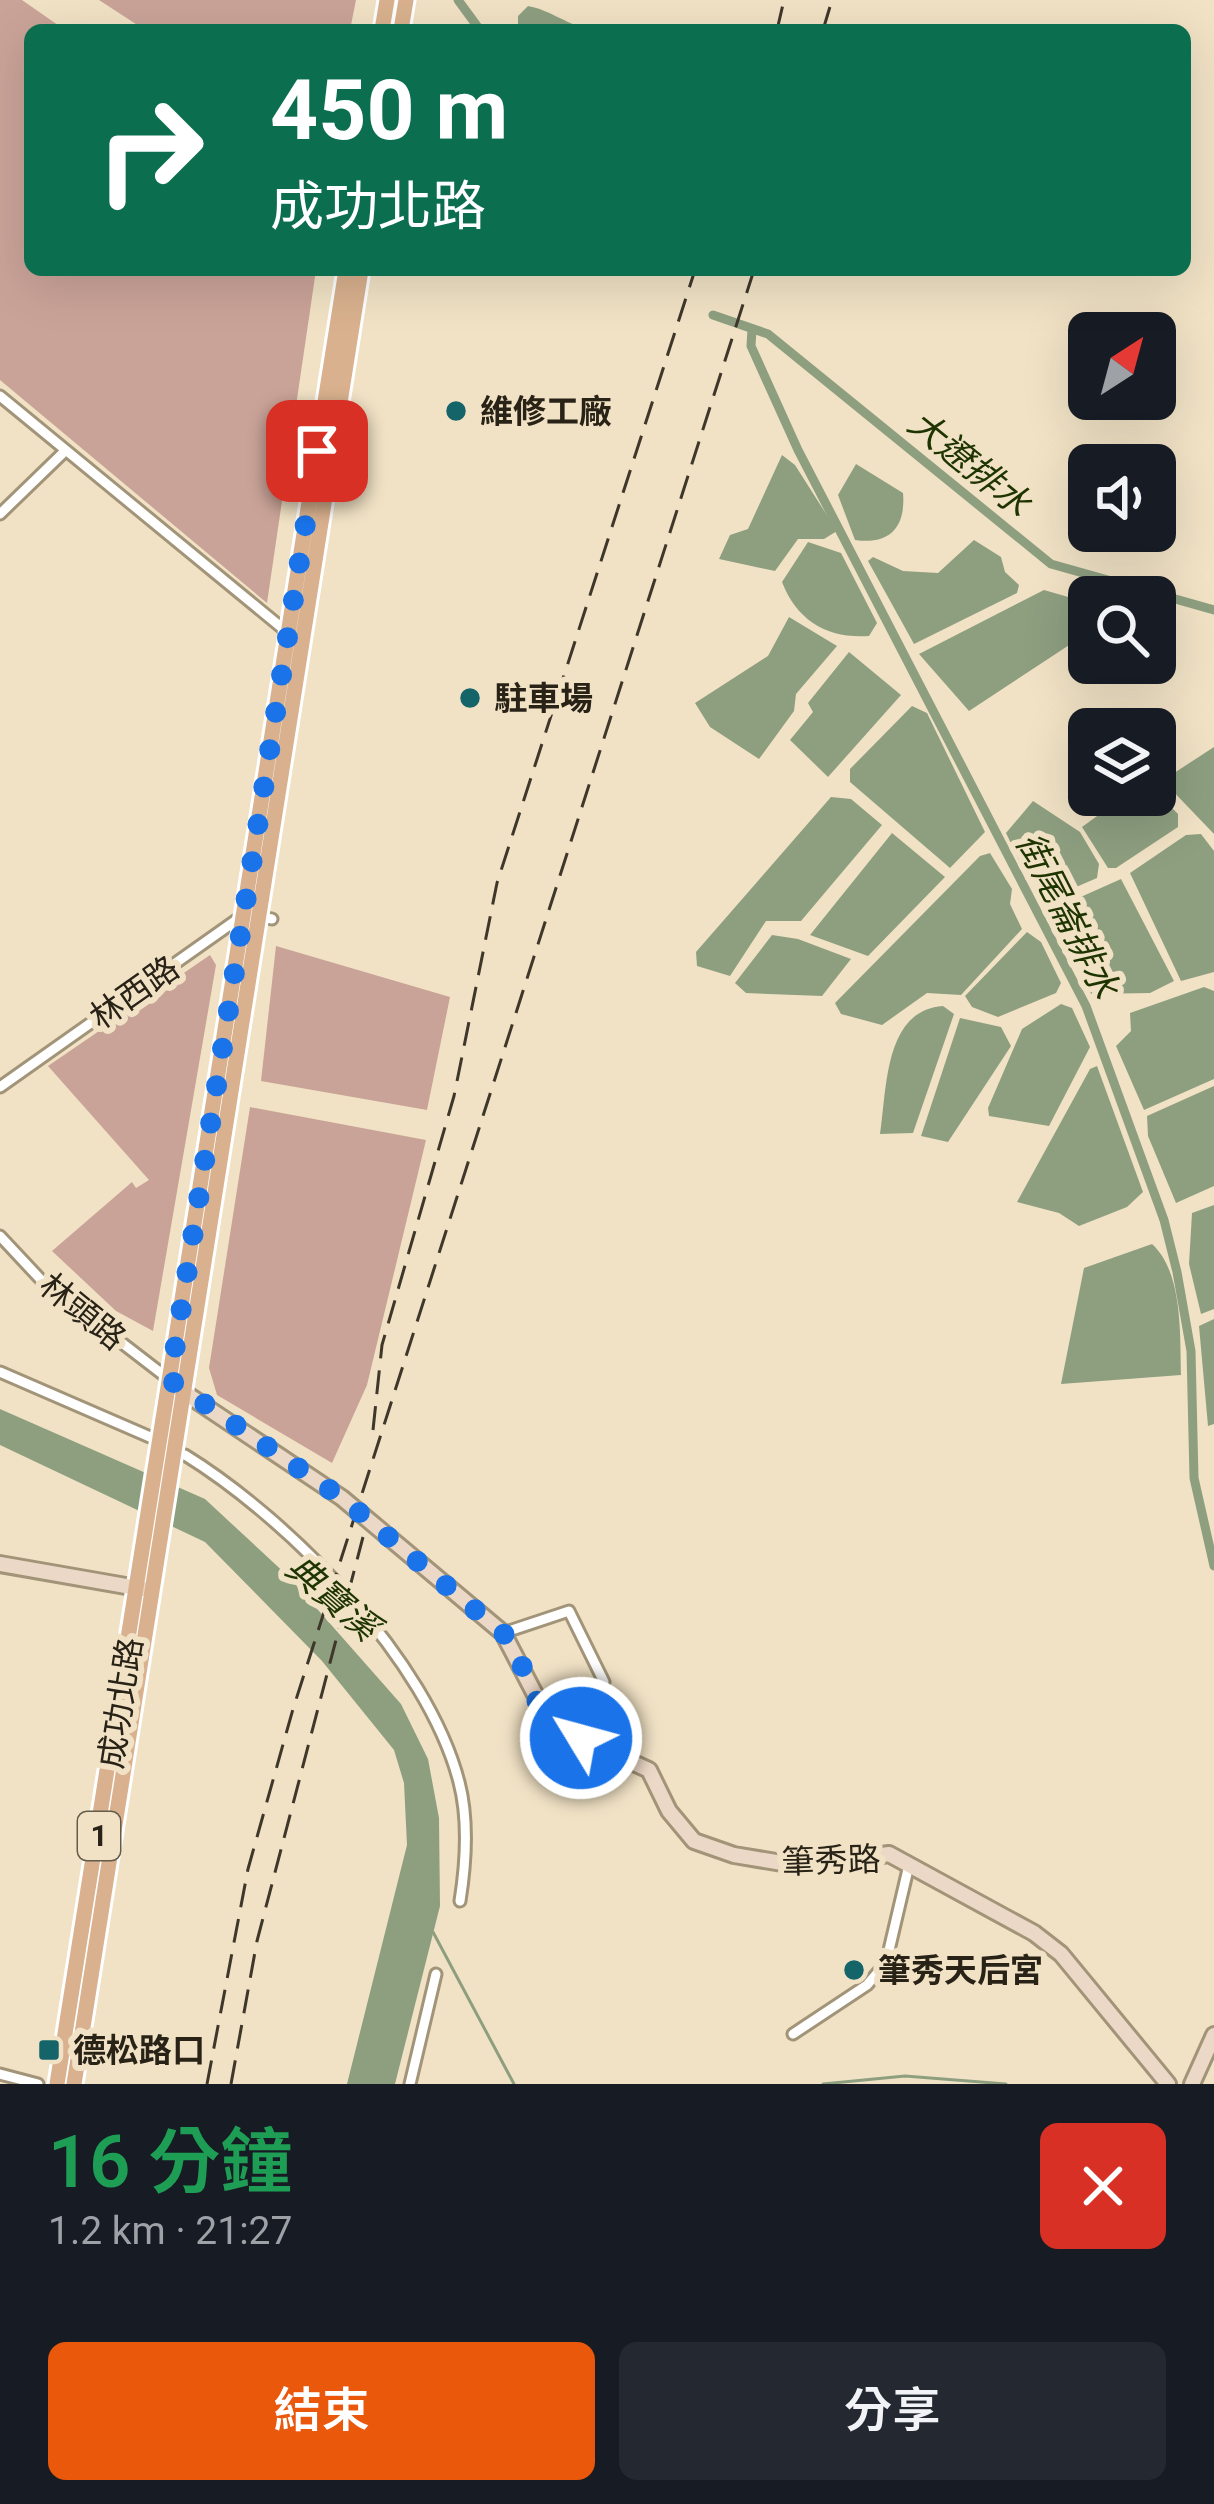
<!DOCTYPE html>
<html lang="zh-TW">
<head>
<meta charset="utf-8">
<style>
  body { margin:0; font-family:Roboto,"Noto Sans TC",sans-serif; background:#242831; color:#f1f3f6; height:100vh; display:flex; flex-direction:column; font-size:45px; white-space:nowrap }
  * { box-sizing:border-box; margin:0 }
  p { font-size:39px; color:#9ea1a6 }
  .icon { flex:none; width:66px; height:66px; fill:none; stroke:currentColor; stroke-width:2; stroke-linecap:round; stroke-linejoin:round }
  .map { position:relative; height:2084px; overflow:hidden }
  .drawer { display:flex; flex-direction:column; background:#171b24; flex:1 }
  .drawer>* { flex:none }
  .guide { position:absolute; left:24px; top:24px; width:1167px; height:252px; border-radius:18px; box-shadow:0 12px 48px #0002; background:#0b6e4f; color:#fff; overflow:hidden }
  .needle { width:78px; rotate:36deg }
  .fabs { position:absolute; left:1068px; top:312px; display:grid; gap:24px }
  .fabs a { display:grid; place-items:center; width:108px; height:108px; border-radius:18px; background:#171b24; box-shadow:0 12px 48px #0002; font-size:60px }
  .pin { position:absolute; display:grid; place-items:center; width:102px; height:102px; color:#fff; margin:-51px; border-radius:24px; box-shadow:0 6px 18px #0006 }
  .me { position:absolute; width:132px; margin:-66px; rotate:307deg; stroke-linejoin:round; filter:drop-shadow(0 0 9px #0008) }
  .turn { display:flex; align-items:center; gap:42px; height:252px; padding:0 48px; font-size:54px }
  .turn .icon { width:156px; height:156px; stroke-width:2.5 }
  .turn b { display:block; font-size:84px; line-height:102px }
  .round { display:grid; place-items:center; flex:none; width:126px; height:126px; border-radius:18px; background:#242831 }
  .summary { display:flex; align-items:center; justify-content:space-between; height:204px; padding:0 48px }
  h1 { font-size:72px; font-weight:600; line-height:90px; color:#1e9e55 }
  .action { display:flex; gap:24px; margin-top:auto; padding:24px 48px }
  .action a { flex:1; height:138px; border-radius:18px; background:#ea580c; color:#fff; font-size:48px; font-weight:600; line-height:138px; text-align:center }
  .action a+a { background:#242831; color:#f1f3f6 }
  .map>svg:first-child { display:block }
  .forest { fill:#caa398 }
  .water { fill:#8e9f80 }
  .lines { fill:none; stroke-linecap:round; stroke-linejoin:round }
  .stream { stroke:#8e9f80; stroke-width:3 }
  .canal { stroke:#8e9f80; stroke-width:9 }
  .street-casing { stroke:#a29478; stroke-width:15 }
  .secondary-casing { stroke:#a29478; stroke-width:20 }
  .primary-casing { stroke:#fff; stroke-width:21 }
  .street { stroke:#fff; stroke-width:9 }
  .secondary { stroke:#ecd8c6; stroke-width:14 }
  .primary { stroke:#d9b18e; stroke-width:15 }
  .rail { stroke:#3f372a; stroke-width:3; stroke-dasharray:24 12; stroke-linecap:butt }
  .route { stroke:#1a73e8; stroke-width:21; stroke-dasharray:0 37.8 }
  .poi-dot { fill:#156469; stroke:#f1e2c5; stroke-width:4.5 }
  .labels { text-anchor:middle; stroke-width:12; stroke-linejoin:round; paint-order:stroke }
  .shield { fill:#f1e2c5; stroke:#645c4b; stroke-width:3 }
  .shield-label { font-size:30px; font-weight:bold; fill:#282217 }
  .poi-label { font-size:33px; font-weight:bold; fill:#282217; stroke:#f1e2c5; text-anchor:start }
  .street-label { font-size:33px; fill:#282217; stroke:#f1e2c5 }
  .water-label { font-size:36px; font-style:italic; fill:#1e3401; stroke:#f1e2c5 }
</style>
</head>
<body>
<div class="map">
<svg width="1214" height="2084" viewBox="0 0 1214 2084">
  <rect width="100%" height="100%" fill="#f1e2c5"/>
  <path class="forest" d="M0,0H22L65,30H30V270H316L267,603L0,380Z
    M99,0H356L350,30H145Z
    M276,946L450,997L427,1110L261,1081Z
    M210,955L216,965L153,1331L116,1311L52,1251L132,1182L136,1188L149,1180L48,1066Z
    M250,1107L426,1140L367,1385L332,1463L217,1395L209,1368Z"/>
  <path class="water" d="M528,6C551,10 568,26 593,30H518V16Z
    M782,455L795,465L837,531L824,539H798L775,571L719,559L730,535L748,529Z
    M856,464L903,493C906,528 889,545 855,540L838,495Z
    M974,540L1001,557L1005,572L1019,585L1017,593L914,644L868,561L873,557L903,571L938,573Z
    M808,542L841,553L877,623L869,636C828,639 797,621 782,582Z
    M1044,590L1089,603V632L969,711L919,654Z
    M789,617L837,646L796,694L794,711L759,759L710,727L695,703L768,656Z
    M849,652L901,695L828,777L790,740L813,712L808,703Z
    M912,706L927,713L985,832L950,868L850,782V769Z
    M1214,747V834L1167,785L1171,775Z
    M1155,791L1178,814V827L1116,868H1108L1082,827L1126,795Z
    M831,797L851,799L882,825L801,921H766L730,976L697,966L696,952Z
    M1033,801L1080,832L1099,864L1097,878L1053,897L1029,860H1019L1006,833Z
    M892,833L945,877L868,956L810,935Z
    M1201,834L1214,851V972L1181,981L1130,873L1186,835Z
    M990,853L1012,889L1010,904L1022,929L961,995L927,993L882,1025L841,1014L835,1003L980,856Z
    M1121,879L1174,981L1150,993L1091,994L1058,916L1074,900Z
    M1027,932L1041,942L1061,983L1056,993L998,1017L972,1007L965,996Z
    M772,935L798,939L851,959L822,996L746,993L735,983Z
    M1204,987L1214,991V1079L1144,1110L1116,1046L1131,1031L1130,1013Z
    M1061,1004L1072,1008L1090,1047L1049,1126L989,1116L988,1108L1022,1029Z
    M943,1006L954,1014L913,1133L880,1134C887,1089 884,1010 943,1006Z
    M960,1018L1001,1027L1011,1046L948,1142L921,1136Z
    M1097,1066L1143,1192L1127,1207L1079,1226L1059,1213L1017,1202L1090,1069Z
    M1214,1086V1186L1176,1203L1148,1136L1147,1116Z
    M1214,1205V1309L1201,1314L1189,1264L1192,1213Z
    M1152,1244C1183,1272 1180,1335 1181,1375L1061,1384L1084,1268Z
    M1214,1319V1424L1208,1426L1199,1326Z
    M0,1409L205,1499L289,1577L401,1704L428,1759L439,1818L440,1906L395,2084H347L407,1845L404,1783L394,1750L322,1661L205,1542L0,1445Z"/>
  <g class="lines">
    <path class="stream" d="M433,1932L514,2084
      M823,2084L905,2076L1006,2084"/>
    <path class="canal" d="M458,0L480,30
      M713,315L768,334L1051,564L1214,610
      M752,329L751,346L798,450L1086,1006L1164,1220L1177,1272L1191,1351L1194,1478L1214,1566"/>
    <g class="street-casing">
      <path id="street" d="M0,396L287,632
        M0,514L64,452
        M0,1087L245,914L272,919
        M0,1236L43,1282L170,1380
        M0,1372L150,1437
        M185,1455C290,1520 427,1659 459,1782C469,1820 466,1863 460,1901
        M503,1633L569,1611L604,1682
        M793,2034L867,1985L886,1963L909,1865
        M0,2074L38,2084
        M410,2084L436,1974"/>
    </g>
    <g class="secondary-casing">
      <path id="secondary" d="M179,1389L342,1498L503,1633L551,1725L649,1770L669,1811L694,1841L734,1855L800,1866L889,1854L1034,1933L1061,1954L1168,2084
        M0,1564L143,1589
        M1192,2084L1214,2035"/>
    </g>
    <g class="primary-casing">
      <path id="primary" d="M382,30L387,0
        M401,30L406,0
        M57,2084L346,270
        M74,2084L361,270"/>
    </g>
    <use href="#street" class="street"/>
    <use href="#secondary" class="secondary"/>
    <use href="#primary" class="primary"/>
    <path class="rail" d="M777,30L784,0
      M823,30L832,0
      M373,1430L382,1345L454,1096L497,883L695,270
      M207,2084L248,1869L293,1709L754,270
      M231,2084L257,1941L363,1537"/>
  </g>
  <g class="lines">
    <path class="route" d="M317,451L170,1380L342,1498L511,1640L542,1713L551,1725L581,1738"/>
  </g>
  <g class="poi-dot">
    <circle cx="456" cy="411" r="12"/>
    <circle cx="470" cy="698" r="12"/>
    <circle cx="854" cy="1970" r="12"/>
    <rect x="37" y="2038" width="24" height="24" rx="6"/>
  </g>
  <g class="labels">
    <rect class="shield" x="78" y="1812" width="42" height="48" rx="9"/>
    <g class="shield-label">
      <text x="99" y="1846">1</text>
    </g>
    <g class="poi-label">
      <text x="480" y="423">維修工廠</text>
      <text x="494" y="710">駐車場</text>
      <text x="878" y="1982">筆秀天后宮</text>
      <text x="73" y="2062">德松路口</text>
    </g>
    <g class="street-label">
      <text transform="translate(134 992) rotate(-35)" y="12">林西路</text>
      <text transform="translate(83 1311) rotate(39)" y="12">林頭路</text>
      <text transform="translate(120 1703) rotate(-81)" y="12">成功北路</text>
      <text transform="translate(831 1860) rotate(-2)" y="12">筆秀路</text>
    </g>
    <g class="water-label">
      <text transform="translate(970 463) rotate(39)" y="13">大遼排水</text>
      <text transform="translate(1068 915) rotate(63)" y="13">街尾崙排水</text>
      <text transform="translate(333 1597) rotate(41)" y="13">典寶溪</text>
    </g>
  </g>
</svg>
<div class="fabs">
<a><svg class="needle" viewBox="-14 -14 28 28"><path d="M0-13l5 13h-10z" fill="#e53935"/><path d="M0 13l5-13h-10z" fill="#9ea1a6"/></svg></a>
<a><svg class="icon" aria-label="sound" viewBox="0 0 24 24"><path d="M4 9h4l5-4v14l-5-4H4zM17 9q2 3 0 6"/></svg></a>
<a><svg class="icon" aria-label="search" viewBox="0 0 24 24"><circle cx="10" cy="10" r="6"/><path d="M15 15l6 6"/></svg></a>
<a><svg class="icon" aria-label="layers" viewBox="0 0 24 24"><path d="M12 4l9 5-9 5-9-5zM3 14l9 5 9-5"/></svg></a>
</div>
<div class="pin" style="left:317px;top:451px;background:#d93025"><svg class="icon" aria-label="arrive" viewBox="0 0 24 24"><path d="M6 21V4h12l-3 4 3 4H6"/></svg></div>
<svg class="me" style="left:581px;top:1738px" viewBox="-20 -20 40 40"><circle r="17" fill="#1a73e8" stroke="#fff" stroke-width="3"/><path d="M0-11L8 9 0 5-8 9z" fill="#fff"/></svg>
<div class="guide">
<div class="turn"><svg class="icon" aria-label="right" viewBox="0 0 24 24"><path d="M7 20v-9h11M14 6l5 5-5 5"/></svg><div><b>450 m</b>成功北路</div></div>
</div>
</div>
<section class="drawer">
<div class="summary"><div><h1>16 分鐘</h1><p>1.2 km · 21:27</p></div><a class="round" style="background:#d93025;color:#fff"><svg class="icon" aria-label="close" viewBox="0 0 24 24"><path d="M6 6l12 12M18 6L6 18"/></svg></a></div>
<div class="action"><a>結束</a><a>分享</a></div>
</section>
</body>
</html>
